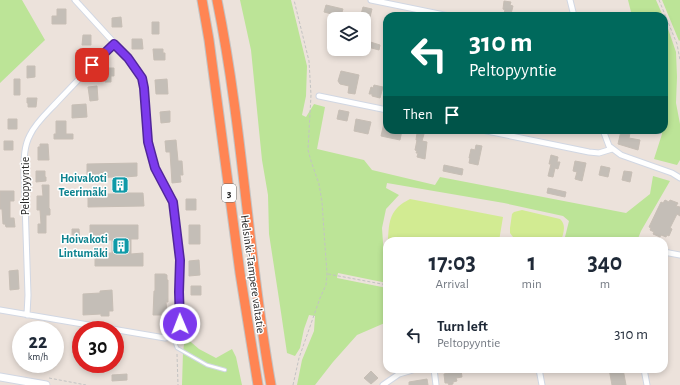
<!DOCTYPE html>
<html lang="en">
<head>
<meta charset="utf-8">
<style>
  body { margin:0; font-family:"Alegreya Sans",sans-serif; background:#f6f6f7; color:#1f2937; height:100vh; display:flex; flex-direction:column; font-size:15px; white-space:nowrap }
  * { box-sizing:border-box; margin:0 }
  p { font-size:13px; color:#747a83 }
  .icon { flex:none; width:22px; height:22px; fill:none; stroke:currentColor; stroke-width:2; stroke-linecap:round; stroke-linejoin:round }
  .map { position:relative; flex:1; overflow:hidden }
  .sheet { position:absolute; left:383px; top:237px; width:285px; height:136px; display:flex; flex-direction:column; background:#fff; border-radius:12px; box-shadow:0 2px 6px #0003 }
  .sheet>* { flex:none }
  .banner { position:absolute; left:383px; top:12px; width:285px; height:122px; border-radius:12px; box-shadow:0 2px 6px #0003; background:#00695c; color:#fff; overflow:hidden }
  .controls { position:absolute; left:327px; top:12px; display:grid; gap:8px }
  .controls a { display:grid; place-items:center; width:44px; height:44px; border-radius:8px; background:#fff; box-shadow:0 2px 6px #0003; font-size:20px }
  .speed { position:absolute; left:12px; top:321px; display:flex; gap:8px; font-size:20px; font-weight:700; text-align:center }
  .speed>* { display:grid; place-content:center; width:52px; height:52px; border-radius:50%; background:#fff; box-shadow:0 2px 6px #0003; line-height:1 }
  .speed small { font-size:10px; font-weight:400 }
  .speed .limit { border:6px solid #d22; background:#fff; color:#111 }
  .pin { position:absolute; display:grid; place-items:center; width:34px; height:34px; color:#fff; margin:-17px; border-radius:8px; box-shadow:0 2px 6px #0006 }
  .me { position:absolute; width:44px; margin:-22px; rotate:359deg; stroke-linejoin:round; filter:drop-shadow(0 0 3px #0008) }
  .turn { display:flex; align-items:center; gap:14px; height:84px; padding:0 20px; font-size:18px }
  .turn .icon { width:52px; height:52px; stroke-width:2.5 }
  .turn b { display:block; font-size:28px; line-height:34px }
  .then { display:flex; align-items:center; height:38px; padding:0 20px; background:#0003; gap:8px; font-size:15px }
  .eta { display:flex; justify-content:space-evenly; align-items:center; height:68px; text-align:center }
  .eta b { font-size:24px; font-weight:700; line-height:28px }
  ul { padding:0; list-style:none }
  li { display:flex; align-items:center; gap:12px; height:60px; padding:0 20px }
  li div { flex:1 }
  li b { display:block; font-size:15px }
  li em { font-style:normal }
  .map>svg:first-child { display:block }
  .green { fill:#bce497 }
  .pitch { fill:#d2eb92 }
  .building { fill:#c4beb7; stroke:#c7beb5 }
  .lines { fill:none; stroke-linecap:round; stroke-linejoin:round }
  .service-casing { stroke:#d1d7e3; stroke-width:4.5 }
  .minor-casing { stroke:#d1d7e3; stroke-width:7 }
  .secondary-casing { stroke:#d1d7e3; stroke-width:9 }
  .motorway-casing { stroke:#c3c3c3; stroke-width:11 }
  .path { stroke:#c3c3c3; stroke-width:1; stroke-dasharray:3 2; stroke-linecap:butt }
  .service { stroke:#fff; stroke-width:2.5 }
  .minor { stroke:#fff; stroke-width:5 }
  .secondary { stroke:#fff; stroke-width:7 }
  .motorway { stroke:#ff8553; stroke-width:9 }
  .route-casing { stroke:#51269a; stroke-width:10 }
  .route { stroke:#7c3aed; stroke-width:7 }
  .labels { text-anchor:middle; stroke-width:3; stroke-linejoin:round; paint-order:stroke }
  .shield { fill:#fff; stroke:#6a6a6a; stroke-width:1 }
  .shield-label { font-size:11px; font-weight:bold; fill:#2a2a2a }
  .culture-label { font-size:12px; font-weight:bold; fill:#0d838f; stroke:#fff; text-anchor:end }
  .street-label { font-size:12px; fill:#2a2a2a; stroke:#fff }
</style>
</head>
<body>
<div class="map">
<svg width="680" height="385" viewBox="0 0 680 385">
  <rect width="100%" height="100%" fill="#ece2db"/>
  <path class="green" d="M0,0H22L45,40L0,83Z
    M240,0H291L307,66L306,96L302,115L306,117L314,104L325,107L317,149L364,160L372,170L435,185L440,177L626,213L650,194L653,176L670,181L641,231L637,241H625L616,239L608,240L601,239H590L584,238L577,241H564L569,221L563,216L504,203L387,183L386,188L399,195L386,209L382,228L384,257L387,258V283L338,273L337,278L387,288V322L357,335L333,362L315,385H297L302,360L314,331L315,316L309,315L304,329L300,348L295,356L287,353L279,299L269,234L268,195L262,160L251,50Z
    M628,0H656L663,16H632Z
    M662,0H680V40L679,41Z
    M664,17L676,52L677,77L676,103L680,124V160L677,165L654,159L662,134L661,130H664Z
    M185,337L199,349L216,358L232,349L236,357L242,385H182L183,352Z"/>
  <path class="pitch" d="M410,199L503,217L499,241H388C389,220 390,209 410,199Z
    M522,210L560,219C567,225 563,234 561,241H516L510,233V228L512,214L514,212Z"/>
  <path class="building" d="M504,1L511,2L510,5L513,6L511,14L504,13L505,10L503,9Z
    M326,5L343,9L340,19L331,18L332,14L324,12Z
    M363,7L372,9L369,21L360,18Z
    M57,9H66V24H52V16H57Z
    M121,17L122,27H112V18Z
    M152,22H159V34H152Z
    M83,35H91V45H82Z
    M132,39H142L143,49H132Z
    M364,40L380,45L379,50L364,46Z
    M153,49H163V53H165V60H154Z
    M27,66H35V77L27,78Z
    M107,68H114V76H111V82H105V75H107Z
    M341,71L359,75L355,94L348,93L349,86L340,84L338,81Z
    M14,79H20V95H14Z
    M167,79L168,94H156L155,80Z
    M374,85L383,87L380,98L372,96V94H369L371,87L373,88Z
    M97,86L98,100L90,101L88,87Z
    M27,98H37L36,107H28V103H27Z
    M86,104L87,117L72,118V105Z
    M339,110L349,112L347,121L337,119Z
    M170,111V122L161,123L160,112Z
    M8,119H17V129H8Z
    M356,119L371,122L368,134L354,131Z
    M385,119H387V130H402L400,140L381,136Z
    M56,121H66V134H73V139H54V134H56Z
    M621,131L630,133L629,138L640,140L638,150L618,144Z
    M417,133L424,134L422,141L427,142L425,159L417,157L418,153H416L417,151L415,150L417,140H416Z
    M176,140L178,161H182L183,175H180L181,182L172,183L170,152H166L165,141Z
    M4,141H13V150H4Z
    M40,144H48L49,160H38V147H40Z
    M476,145L482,146L478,165L469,163L470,158H469L471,149L475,150Z
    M551,155L558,157L557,162H560L558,169L555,168L553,177L548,176L551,164H549Z
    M575,161L586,163L582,181L575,179L577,172L573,171Z
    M137,163V176L125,177V193H143L144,206L88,207V194H115L114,177L87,178V164Z
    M444,165L463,169L462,175L443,171Z
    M601,166L610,168L608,177L599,175Z
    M36,171H45V177H46V181L36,182Z
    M624,171L632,172L630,182L622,180Z
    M42,185H49V208L50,209V215H46V233H38V224H41L40,210H37V196H43Z
    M548,188L566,192L565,197L547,193Z
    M0,191H14V201H10V218H14L15,227H6L5,224H3L2,209H0Z
    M186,199H196V210H186Z
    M665,200L669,202L670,200L678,203L676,206L680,207V216L677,214L670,228L672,229L669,236L667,235L666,237L661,235L660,237L653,234L654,232L650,230L651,228L649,227L661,202L663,203Z
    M90,225H138V239H131V254L143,253V266H95V253H112V240H90Z
    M189,225H200V244H189Z
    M72,229H79L80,240L72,241Z
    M199,260L200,275L189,276V261Z
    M18,270L19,289L10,290L9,271Z
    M155,274H165L167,275V280H168V302H166L167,313H165V315H153L154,291H155Z
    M191,286H201V295H191Z
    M112,290L113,311H109V316H101V314L83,315V294L100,293V291Z
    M75,341H81V353H73V347H75Z
    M609,369H623L626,385H612Z
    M461,370L462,377L456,378L457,381L453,382V384L449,385L448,383H445L444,374Z
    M371,371L378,378L371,384L364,378Z
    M127,374V380L112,381V375Z
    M427,379L428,385H409V382Z"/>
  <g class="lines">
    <g class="service-casing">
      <path id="service" d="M173,337L177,348L207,365L225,370"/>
    </g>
    <g class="minor-casing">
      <path id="minor" d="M371,0L449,16
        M570,0L574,16
        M319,96L387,110
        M482,130L589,152L599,153L612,149
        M603,130L609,146L621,155L672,173L680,178
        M664,252L680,255
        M0,310L165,338C172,337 175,337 179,330L180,260L173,201L155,168L148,142L144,88L142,78L128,58L75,0
        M27,315L28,295L24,171C24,159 24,146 30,135C36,122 48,112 58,101C76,82 95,62 114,44
        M434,369L436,385
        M539,369L542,385
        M644,369L647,385
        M383,385L399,374L416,369"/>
    </g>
    <g class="secondary-casing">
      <path id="secondary" d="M0,377L46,385"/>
    </g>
    <g class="motorway-casing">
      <path id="motorway" d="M202,0L209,40L240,273L258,385
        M217,0C243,127 248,257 271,385"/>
    </g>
    <path class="path" d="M659,0L677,44L680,60
      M328,274L387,285
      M177,354L178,385
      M49,378L86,385
      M293,385L299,358L320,298L326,285L327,274L322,202L319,184L311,161L308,150L311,95L309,61L294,0"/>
    <use href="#service" class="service"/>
    <use href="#minor" class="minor"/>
    <use href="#secondary" class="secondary"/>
    <use href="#motorway" class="motorway"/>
  </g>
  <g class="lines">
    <g class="route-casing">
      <path id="route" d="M92,65L114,44L128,58L142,78L144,88L148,142L155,168L173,202L180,260L179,292L180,324"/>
    </g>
    <use href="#route" class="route"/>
  </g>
  <defs>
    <g id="building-square" transform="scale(0.9)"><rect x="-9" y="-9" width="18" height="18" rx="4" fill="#0f9aa8" stroke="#fff"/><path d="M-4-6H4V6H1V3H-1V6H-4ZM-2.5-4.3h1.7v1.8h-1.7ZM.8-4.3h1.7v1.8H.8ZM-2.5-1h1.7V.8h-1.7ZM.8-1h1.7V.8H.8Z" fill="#fff"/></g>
  </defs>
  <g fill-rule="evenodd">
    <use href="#building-square" x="120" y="185"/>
    <use href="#building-square" x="121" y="246"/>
  </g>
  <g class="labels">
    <rect class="shield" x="222" y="184" width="14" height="18" rx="3"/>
    <g class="shield-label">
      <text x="229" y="197">3</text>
    </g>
    <g class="culture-label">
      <text x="107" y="182">Hoivakoti<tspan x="107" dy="14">Teerimäki</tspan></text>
      <text x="108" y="243">Hoivakoti<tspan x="108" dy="14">Lintumäki</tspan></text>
    </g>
    <g class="street-label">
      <text transform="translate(25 186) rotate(-90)" y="4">Peltopyyntie</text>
      <text transform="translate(253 274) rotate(82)" y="4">Helsinki-Tampere valtatie</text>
    </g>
  </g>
</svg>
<div class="controls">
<a><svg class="icon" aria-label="layers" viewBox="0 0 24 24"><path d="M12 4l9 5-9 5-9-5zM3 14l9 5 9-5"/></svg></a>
</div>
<div class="speed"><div>22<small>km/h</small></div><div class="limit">30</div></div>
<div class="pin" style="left:92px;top:65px;background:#d93025"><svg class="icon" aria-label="arrive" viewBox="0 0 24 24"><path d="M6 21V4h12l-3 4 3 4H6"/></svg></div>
<svg class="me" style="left:180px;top:324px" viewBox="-20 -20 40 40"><circle r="17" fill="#7c3aed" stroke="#fff" stroke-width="3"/><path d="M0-11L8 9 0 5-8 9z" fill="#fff"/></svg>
<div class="banner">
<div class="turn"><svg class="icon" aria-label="left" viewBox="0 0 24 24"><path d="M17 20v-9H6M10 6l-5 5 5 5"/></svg><div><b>310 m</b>Peltopyyntie</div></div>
<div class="then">Then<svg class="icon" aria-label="arrive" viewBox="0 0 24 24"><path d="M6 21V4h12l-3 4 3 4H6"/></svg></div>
</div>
<section class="sheet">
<div class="eta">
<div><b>17:03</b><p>Arrival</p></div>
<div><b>1</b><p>min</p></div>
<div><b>340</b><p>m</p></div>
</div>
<ul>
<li><svg class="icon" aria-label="left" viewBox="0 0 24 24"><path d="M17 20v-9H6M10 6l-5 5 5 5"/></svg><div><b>Turn left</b><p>Peltopyyntie</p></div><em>310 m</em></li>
</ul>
</section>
</div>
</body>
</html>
